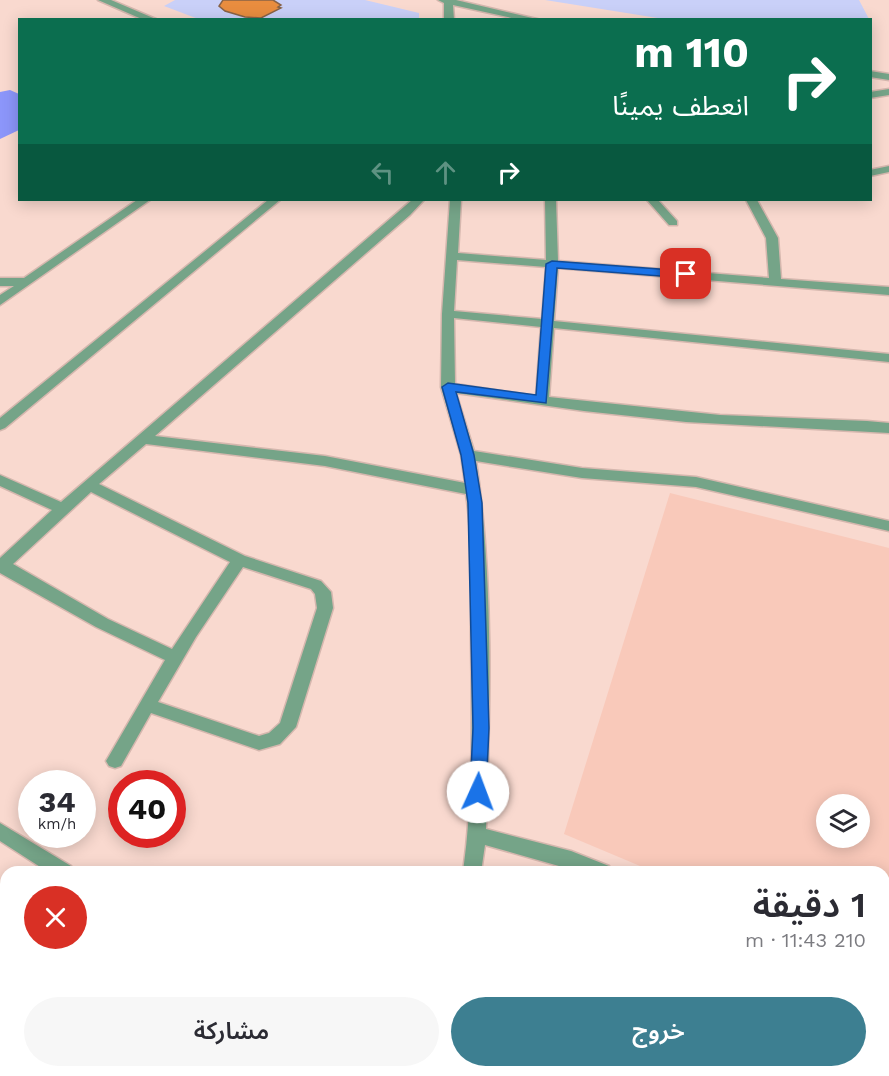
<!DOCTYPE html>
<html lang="ar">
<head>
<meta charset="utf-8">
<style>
  body { margin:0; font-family:"Work Sans","Noto Sans Arabic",sans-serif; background:#f7f7f7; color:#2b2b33; direction:rtl; height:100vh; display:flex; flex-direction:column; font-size:22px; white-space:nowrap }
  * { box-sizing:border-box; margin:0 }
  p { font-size:20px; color:#7c7c81 }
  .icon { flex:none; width:33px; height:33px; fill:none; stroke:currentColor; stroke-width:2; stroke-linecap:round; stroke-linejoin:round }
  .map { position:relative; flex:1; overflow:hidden; direction:ltr }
  .details { position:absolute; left:0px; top:866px; width:890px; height:212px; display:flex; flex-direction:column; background:#fff; border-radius:18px 18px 0 0; box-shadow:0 3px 15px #0003; direction:rtl }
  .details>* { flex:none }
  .banner { position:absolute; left:18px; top:18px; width:854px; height:183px; border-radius:0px; box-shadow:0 3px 15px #0003; direction:rtl; background:#0b6e4f; color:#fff; overflow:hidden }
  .buttons { position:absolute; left:816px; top:794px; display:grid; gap:12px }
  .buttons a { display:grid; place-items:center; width:54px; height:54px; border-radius:50%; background:#fff; box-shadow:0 3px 15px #0003; font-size:30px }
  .speed { position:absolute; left:18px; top:770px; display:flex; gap:12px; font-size:30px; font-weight:700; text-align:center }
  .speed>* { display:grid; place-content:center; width:78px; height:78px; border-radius:50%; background:#fff; box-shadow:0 3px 15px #0003; line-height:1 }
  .speed small { font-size:15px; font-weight:400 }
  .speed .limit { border:9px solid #d22; background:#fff; color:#111 }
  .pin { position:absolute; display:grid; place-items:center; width:51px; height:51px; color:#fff; margin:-26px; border-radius:12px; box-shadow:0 3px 9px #0006 }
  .me { position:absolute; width:66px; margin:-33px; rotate:2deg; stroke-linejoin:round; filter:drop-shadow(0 0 4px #0008) }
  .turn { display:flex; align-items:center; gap:21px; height:126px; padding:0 24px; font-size:27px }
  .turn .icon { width:78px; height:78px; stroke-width:2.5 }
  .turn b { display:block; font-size:42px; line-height:51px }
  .lanes { display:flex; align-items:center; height:57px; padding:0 24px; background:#0003; justify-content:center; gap:30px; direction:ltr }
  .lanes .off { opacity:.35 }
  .round { display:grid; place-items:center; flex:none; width:63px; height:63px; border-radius:32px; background:#f7f7f7 }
  .summary { display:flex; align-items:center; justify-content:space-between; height:102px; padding:0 24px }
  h1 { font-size:36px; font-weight:600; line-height:45px }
  .primary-button { display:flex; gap:12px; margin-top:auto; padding:12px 24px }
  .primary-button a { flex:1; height:69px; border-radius:36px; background:#3d7f91; color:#fff; font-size:24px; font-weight:600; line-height:69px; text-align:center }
  .primary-button a+a { background:#f7f7f7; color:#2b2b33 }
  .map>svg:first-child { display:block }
  .built { fill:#f9c9ba; fill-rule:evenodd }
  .green { fill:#c9d0f8 }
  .forest { fill:#8c96fa }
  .building { fill:#e98d3f; stroke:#896347; stroke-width:1.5 }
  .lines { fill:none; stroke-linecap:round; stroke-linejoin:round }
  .minor-casing { stroke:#d5b7ae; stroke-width:3 }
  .minor { fill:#75a488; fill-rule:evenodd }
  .route { fill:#1a73e8; stroke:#114b97; stroke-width:1.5 }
</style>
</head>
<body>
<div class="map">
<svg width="889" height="1076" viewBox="0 0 889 1076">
  <rect width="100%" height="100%" fill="#f9d9cf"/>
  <path class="built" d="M670,493L889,548V972L884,970V872L652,871L564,834ZM826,804H860V837H826Z"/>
  <path class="green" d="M175,0H365L419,13V20H201L164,6Z
    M545,0H859L869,19H664Z"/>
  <path class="forest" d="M10,90L19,94V130L0,139V92Z"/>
  <path class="building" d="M223,0H273L281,5L278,7L281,8L261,18L245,17L225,11L219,6Z"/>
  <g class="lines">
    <g class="minor-casing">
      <path id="minor" d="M98,0H111L158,20H144Z
        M438,0H456L541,20H521L453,5L454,20H444V3Z
        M870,71L889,74V80L870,77Z
        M889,89V95L870,98V92Z
        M889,166V172L870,176V170Z
        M137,200H150L0,305V295L14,286H0V278H24Z
        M268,200H280L5,428L0,430V418Z
        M412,200H424L410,215L155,436L325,456L465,483L461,455L441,387L442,314L450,200H461L458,253L546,260L545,200H556L558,261L769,278L766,238L746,200H757L778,238L781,279L889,287V295L558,268L554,321L889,354V362L554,328L549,397L720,415L867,421L889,423V433L686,422L584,411L456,393L474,451L582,468L696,477L889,521V531L696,487L582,478L476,461C494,580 490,709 486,829L571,851L609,866L611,872H580L485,845L481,872H463C474,793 472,714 471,635C471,588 473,540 466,494L325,466L146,444L99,484L245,556L321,581L331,592L333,608L296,727L280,744L259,750L151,713L121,766L115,768L109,766L106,761L109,756L165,660L96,627L0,573V558L52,510L0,486V475L61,502ZM457,260L546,267L542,319L454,311ZM454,318L541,327L536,396L455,384ZM91,492L230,562L172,649L108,619L13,564ZM243,567L311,589L315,594L317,608L280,723L269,733L259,736L158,702L196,637Z
        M647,200H658L677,221V225H669Z
        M0,823L71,866L73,872H48L0,841Z
        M884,983L889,985V1005L884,1002Z
        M6,1002V1031L0,1034V1005Z
        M141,1071H173L175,1076H143Z
        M427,1071H447L446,1076H426Z
        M633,1071H662L664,1076H635Z"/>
    </g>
    <use href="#minor" class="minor"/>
  </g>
  <path class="route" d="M552,261L686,271L692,274L686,278L557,268L546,403L456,392L474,455L482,503L489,728L486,792L484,797H473L470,792L473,728L468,503L461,455L442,387L448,383L536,395L546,264Z"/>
</svg>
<div class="buttons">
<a><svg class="icon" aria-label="layers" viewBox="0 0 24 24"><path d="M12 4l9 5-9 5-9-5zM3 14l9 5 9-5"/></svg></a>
</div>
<div class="speed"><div>34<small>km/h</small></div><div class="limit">40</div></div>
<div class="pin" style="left:686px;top:274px;background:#d93025"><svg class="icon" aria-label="arrive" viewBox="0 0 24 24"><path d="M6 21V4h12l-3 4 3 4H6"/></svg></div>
<svg class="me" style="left:478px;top:792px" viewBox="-20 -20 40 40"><circle r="19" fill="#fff"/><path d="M0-13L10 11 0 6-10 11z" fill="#1a73e8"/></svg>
<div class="banner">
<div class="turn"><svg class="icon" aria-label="right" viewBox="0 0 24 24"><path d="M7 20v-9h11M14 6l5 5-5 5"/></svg><div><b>110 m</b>انعطف يمينًا</div></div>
<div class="lanes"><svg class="icon off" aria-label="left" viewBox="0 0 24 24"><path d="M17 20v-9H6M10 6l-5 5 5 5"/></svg><svg class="icon off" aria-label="ahead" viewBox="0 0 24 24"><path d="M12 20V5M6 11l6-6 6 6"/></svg><svg class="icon" aria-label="right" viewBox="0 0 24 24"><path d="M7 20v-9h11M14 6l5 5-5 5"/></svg></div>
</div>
<section class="details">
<div class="summary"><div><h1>1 دقيقة</h1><p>210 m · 11:43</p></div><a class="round" style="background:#d93025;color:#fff"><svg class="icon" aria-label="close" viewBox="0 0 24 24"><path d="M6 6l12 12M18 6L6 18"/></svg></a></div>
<div class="primary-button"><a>خروج</a><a>مشاركة</a></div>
</section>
</div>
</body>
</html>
